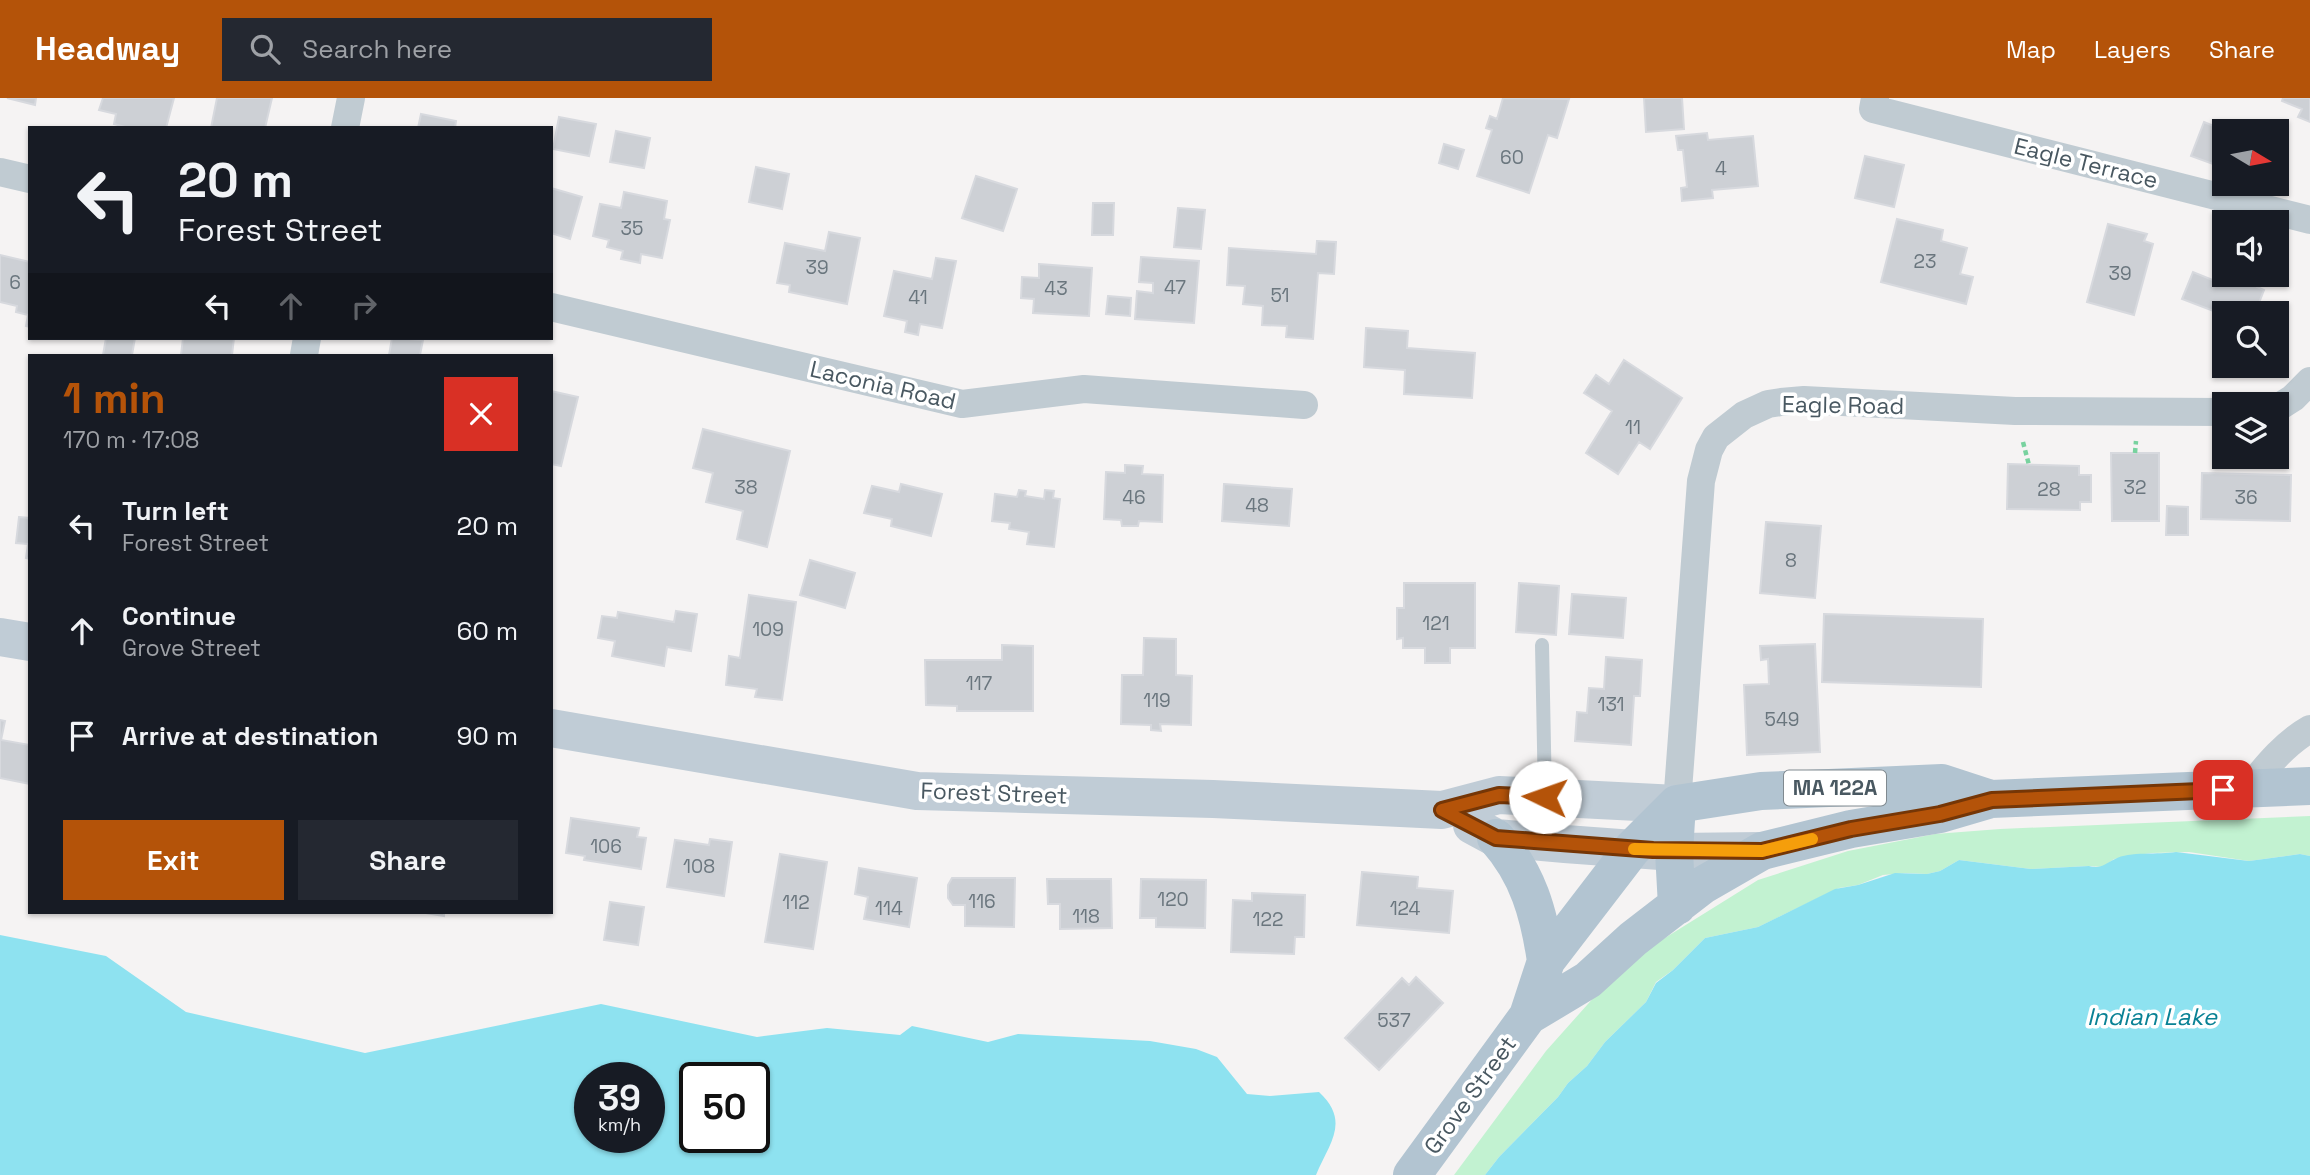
<!DOCTYPE html>
<html lang="en">
<head>
<meta charset="utf-8">
<style>
  body { margin:0; font-family:"Space Grotesk",sans-serif; background:#242831; color:#f1f3f6; height:100vh; display:flex; flex-direction:column; font-size:26px; white-space:nowrap }
  * { box-sizing:border-box; margin:0 }
  p { font-size:23px; color:#9ea1a6 }
  .icon { flex:none; width:38px; height:38px; fill:none; stroke:currentColor; stroke-width:2; stroke-linecap:round; stroke-linejoin:round }
  .map { position:relative; flex:1; overflow:hidden }
  .drawer { position:absolute; left:28px; top:256px; width:525px; height:560px; display:flex; flex-direction:column; background:#171b24; border-radius:0px; box-shadow:0 2px 5px #0004 }
  .drawer>* { flex:none }
  .hud { position:absolute; left:28px; top:28px; width:525px; height:214px; border-radius:0px; box-shadow:0 2px 5px #0004; background:#171b24; color:#f1f3f6; overflow:hidden }
  .needle { width:46px; rotate:100deg }
  .fabs { position:absolute; left:2212px; top:21px; display:grid; gap:14px }
  .fabs a { display:grid; place-items:center; width:77px; height:77px; border-radius:0px; background:#171b24; box-shadow:0 2px 5px #0004; font-size:35px }
  .speed { position:absolute; left:574px; top:964px; display:flex; gap:14px; font-size:35px; font-weight:700; text-align:center }
  .speed>* { display:grid; place-content:center; width:91px; height:91px; border-radius:50%; background:#171b24; box-shadow:0 2px 5px #0004; line-height:1 }
  .speed small { font-size:18px; font-weight:400 }
  .speed .limit { border:4px solid #111; border-radius:10px; background:#fff; color:#111 }
  .pin { position:absolute; display:grid; place-items:center; width:60px; height:60px; color:#fff; margin:-30px; border-radius:14px; box-shadow:0 4px 10px #0006 }
  .me { position:absolute; width:77px; margin:-38px; rotate:273deg; stroke-linejoin:round; filter:drop-shadow(0 0 5px #0008) }
  .turn { display:flex; align-items:center; gap:24px; height:147px; padding:0 35px; font-size:32px }
  .turn .icon { width:91px; height:91px; stroke-width:2.5 }
  .turn b { display:block; font-size:49px; line-height:60px }
  .lanes { display:flex; align-items:center; height:66px; padding:0 35px; background:#0003; justify-content:center; gap:35px; direction:ltr }
  .lanes .off { opacity:.35 }
  .round { display:grid; place-items:center; flex:none; width:74px; height:74px; border-radius:0px; background:#242831 }
  .headline { display:flex; align-items:center; justify-content:space-between; height:119px; padding:0 35px }
  h1 { font-size:42px; font-weight:800; line-height:52px; color:#b45309 }
  .primary-button { display:flex; gap:14px; margin-top:auto; padding:14px 35px }
  .primary-button a { flex:1; height:80px; border-radius:0px; background:#b45309; color:#fff; font-size:28px; font-weight:800; line-height:80px; text-align:center }
  .primary-button a+a { background:#242831; color:#f1f3f6 }
  ul { padding:0; list-style:none }
  li { display:flex; align-items:center; gap:21px; height:105px; padding:0 35px }
  li div { flex:1 }
  li b { display:block; font-size:26px }
  li em { font-style:normal }
  header { display:flex; align-items:center; gap:42px; box-sizing:border-box; height:98px; padding:0 35px; background:#b45309; color:#fff }
  header strong { font-size:33px }
  nav { display:flex; gap:38px; margin-inline-start:auto; font-size:24px }
  .search { width:490px; height:63px; background:#242831; display:flex; align-items:center; gap:18px; box-sizing:border-box; padding:0 24px; border-radius:0px; color:#9ea1a6; font-size:26px }
  .map>svg:first-child { display:block }
  .green { fill:#c2f2d1 }
  .water { fill:#8ee2f0; fill-rule:evenodd }
  .building { fill:#cdd0d5; stroke:#d7d9de; stroke-width:2 }
  .lines { fill:none; stroke-linecap:round; stroke-linejoin:round }
  .path { stroke:#78d29f; stroke-width:4.5; stroke-dasharray:5 3.5; stroke-linecap:butt }
  .service { stroke:#c0cbd2; stroke-width:14 }
  .minor { stroke:#c0cbd2; stroke-width:28 }
  .secondary { stroke:#c0ccd6; stroke-width:38 }
  .primary { stroke:#b2c4d1; stroke-width:38 }
  .route-casing { stroke:#753606; stroke-width:18 }
  .route { stroke:#b45309; stroke-width:12 }
  .slow { stroke:#f59e0b; stroke-width:12 }
  .labels { text-anchor:middle; stroke-width:7; stroke-linejoin:round; paint-order:stroke }
  .number-label { font-size:19px; fill:#6a767e }
  .shield { fill:#fff; stroke:#808a90; stroke-width:2 }
  .shield-label { font-size:21px; font-weight:bold; fill:#495861 }
  .street-label { font-size:23px; fill:#495861; stroke:#fff }
  .water-label { font-size:24px; font-style:italic; fill:#0a8295; stroke:#fff }
</style>
</head>
<body>
<header>
<strong>Headway</strong>
<div class="search"><svg class="icon" aria-label="search" viewBox="0 0 24 24"><circle cx="10" cy="10" r="6"/><path d="M15 15l6 6"/></svg>Search here</div>
<nav><a>Map</a><a>Layers</a><a>Share</a></nav>
</header>
<div class="map">
<svg width="2310" height="1077" viewBox="0 0 2310 1077">
  <rect width="100%" height="100%" fill="#f5f3f3"/>
  <path class="green" d="M2310,718V758L2300,756L2249,763L2189,754L2151,755L2114,761L2103,769L2089,768L2031,771L1959,762L1940,773L1927,776L1905,775L1883,777L1858,787L1839,790L1758,829L1705,840L1673,872L1656,884L1646,904L1605,944L1587,968L1568,985L1558,999L1499,1059L1485,1077H1454L1546,953L1604,888L1652,848L1758,782L1848,753L1935,736L2000,731Z"/>
  <path class="water" d="M2176,754L2249,763L2300,756L2310,758V1077H1485L1499,1059L1558,999L1568,985L1587,968L1605,944L1646,904L1656,885L1673,872L1705,840L1758,829L1835,791L1858,787L1895,775L1927,776L1940,773L1959,762L2031,771L2089,768C2102,771 2104,766 2115,761C2129,753 2159,757 2176,754Z
    M0,837L106,858L186,914L365,955L601,906L757,939L827,930L900,937L912,928L988,944L1018,936L1150,943L1196,951L1217,959L1247,996L1270,998L1319,994C1351,1024 1329,1045 1316,1077H0ZM590,980H649V1040H590ZM695,980H754V1040H695Z"/>
  <path class="building" d="M7,0H36L35,7Z
    M103,0H174L166,30H129L114,26L116,16L99,12Z
    M217,0H272L265,30H211Z
    M1503,0L1569,1L1557,40L1548,37L1529,95L1477,78L1492,32L1486,30L1490,18L1497,21Z
    M1644,0H1682L1684,31L1646,34Z
    M2283,0H2310V24L2298,19L2302,11L2282,3Z
    M421,16L456,23L455,30H418Z
    M559,19L596,26L589,58L553,51Z
    M2204,24L2226,33L2213,66L2191,58Z
    M616,33L650,40L644,70L610,64Z
    M1707,35L1708,42L1753,38L1758,88L1712,92L1713,100L1682,103L1681,90L1687,89L1683,52H1678L1676,38Z
    M1444,46L1464,52L1458,71L1439,65Z
    M1865,58L1904,67L1894,109L1855,100Z
    M756,69L789,76L782,111L749,104Z
    M976,78L1017,91L1003,133L962,120Z
    M551,90L582,99L570,141L551,135Z
    M624,94L667,103L664,121L670,122L662,160L641,156L640,165L621,161L623,153L607,149L609,142L593,138L600,106L621,110Z
    M1093,105H1114L1113,137H1092Z
    M1178,110L1205,112L1201,151L1174,149Z
    M1897,121L1943,132L1941,143L1967,150L1960,176L1973,179L1966,206L1881,184Z
    M2108,126L2147,136L2144,143L2153,146L2134,217L2087,204Z
    M829,134L860,140L847,206L789,194L790,187L777,185L785,145L825,153Z
    M1317,143L1336,144L1334,176L1318,175L1313,241L1286,239L1287,228L1262,227L1263,208L1243,206L1245,188L1227,187L1229,150L1316,156Z
    M0,157L30,164V229L26,228L28,217L16,214L17,208L0,204Z
    M1141,159L1199,163L1194,225L1135,221L1137,193L1153,195V185L1139,184Z
    M936,160L956,163L942,230L920,226L918,237L905,234L907,223L884,218L894,173L932,181Z
    M2224,160V177H2262L2257,189L2264,192L2255,215H2224V217L2182,201L2193,174L2215,183Z
    M1039,166L1092,170L1089,218L1033,215L1034,201L1021,200L1022,179L1039,180Z
    M1108,198L1131,200L1130,218L1106,216Z
    M1366,230L1408,233L1407,250L1475,255L1472,300L1404,296L1405,272L1364,269Z
    M106,240H135L132,257H103Z
    M183,240H234L232,257H181Z
    M392,240L423,242L420,257H389Z
    M1624,262L1682,300L1650,351L1639,344L1618,376L1586,355L1612,313L1584,295L1596,277L1609,286Z
    M551,293L578,299L561,368L551,366Z
    M703,331L790,353L767,449L737,441L743,413L706,404L713,375L693,370Z
    M2111,355H2159V423H2112Z
    M2008,366L2079,368V377H2091V404H2080V412L2007,411Z
    M1125,367L1143,368L1142,376L1163,377L1162,424L1139,423L1138,428H1122L1121,422L1104,421L1106,374L1125,375Z
    M2202,375L2291,377L2290,423L2201,421Z
    M901,386L942,396L931,438L891,428L892,421L864,415L872,388L899,394Z
    M1224,386L1292,391L1289,428L1222,423Z
    M1019,392L1026,393L1025,398L1044,401L1045,392L1054,393L1053,400L1060,401L1054,449L1027,446L1029,434L1009,431L1010,425L992,423L995,396L1017,399Z
    M2167,408L2188,409V437H2166Z
    M19,419L30,420V461L26,460L28,446L16,445Z
    M1766,424L1821,428L1815,500L1760,495Z
    M810,462L855,475L845,510L800,497Z
    M1404,485H1475V550H1450V565H1425V550H1403V540L1397,541V510H1404Z
    M1519,485L1559,488L1556,537L1516,534Z
    M1572,496L1626,500L1623,540L1569,536Z
    M749,497L796,504L782,602L755,599L757,591L726,587L729,558L740,560Z
    M676,513L697,516L691,553L667,549L664,568L612,558L615,543L598,540L602,518L617,520L618,514L674,524Z
    M1824,516L1983,521L1981,589L1822,584Z
    M1144,540L1176,541V577L1192,578L1191,627L1160,626L1161,633L1151,632V627L1121,626L1122,577H1143Z
    M1815,546L1820,654L1747,657L1744,587L1769,586L1768,561L1761,562L1760,548Z
    M1002,547L1033,548V613H957V608L926,607L925,562H1002Z
    M1606,559L1642,562L1640,598H1634L1631,647L1575,643L1577,614L1587,615L1589,590L1604,591Z
    M0,622L5,623L1,642L30,647V686L0,680Z
    M571,720L639,730L637,739L646,740L641,771L584,762L585,758L566,755Z
    M710,741L732,744L724,798L667,789L675,742L709,747Z
    M780,756L827,764L813,851L765,844Z
    M859,770L917,780L909,829L864,821L868,799L855,796Z
    M1362,774L1418,779L1417,790L1453,793L1449,835L1357,827Z
    M952,780H1015L1014,829L965,828V807H953L948,800V787Z
    M1047,781H1111L1112,830L1060,831V806H1048Z
    M1141,781L1206,782L1205,830L1156,829V820H1140Z
    M1252,795L1305,797L1304,839H1295L1294,856L1231,854L1233,802L1252,803Z
    M610,804L644,809L638,847L604,842Z
    M420,814H444V818Z
    M1416,879L1443,905L1379,972L1345,940L1402,880L1409,887Z"/>
  <g class="lines">
    <path class="path" d="M2023,344L2029,367
      M2135,355L2136,343"/>
    <path class="service" d="M1542,547L1545,699"/>
    <path class="minor" d="M1875,0L1873,11L2310,122
      M345,30L351,0
      M0,74L30,81
      M551,209L962,306L1084,291L1304,307
      M304,257L307,240
      M2277,310L2293,300L2310,283
      M2248,691C2266,669 2285,645 2310,631
      M1677,706L1701,383L1709,352L1716,339L1744,317L1768,306L1781,304L1804,302L2015,313L2224,314"/>
    <path class="secondary" d="M0,539L30,544
      M551,630L917,693L1213,701L1442,712L1499,697L1677,706
      M1472,727L1496,740L1565,746L1674,754L1762,753"/>
    <path class="primary" d="M1496,740C1528,776 1539,815 1546,863
      M1677,808L1674,754L1677,706
      M1528,918L1588,882L1633,841L1703,787L1762,753L1851,731L1940,716L1991,701L2310,688
      M1412,1077L1528,918L1546,863L1632,751L1677,706L1761,693L1942,685L1991,701"/>
  </g>
  <g class="lines">
    <g class="route-casing">
      <path id="route" d="M1545,699L1499,697L1442,712L1496,740L1653,752L1762,753L1851,731L1940,716L1992,702L2223,692"/>
    </g>
    <use href="#route" class="route"/>
    <path class="slow" d="M1634,751L1762,753L1812,741"/>
  </g>
  <g class="labels">
    <g class="number-label">
      <text x="1512" y="66">60</text>
      <text x="1721" y="77">4</text>
      <text x="632" y="137">35</text>
      <text x="1925" y="170">23</text>
      <text x="817" y="176">39</text>
      <text x="2120" y="182">39</text>
      <text x="15" y="191">6</text>
      <text x="1175" y="196">47</text>
      <text x="1056" y="197">43</text>
      <text x="1280" y="204">51</text>
      <text x="918" y="206">41</text>
      <text x="1633" y="336">11</text>
      <text x="746" y="396">38</text>
      <text x="2135" y="396">32</text>
      <text x="2049" y="398">28</text>
      <text x="1134" y="406">46</text>
      <text x="2246" y="406">36</text>
      <text x="1257" y="414">48</text>
      <text x="1791" y="469">8</text>
      <text x="1436" y="532">121</text>
      <text x="768" y="538">109</text>
      <text x="979" y="592">117</text>
      <text x="1157" y="609">119</text>
      <text x="1611" y="613">131</text>
      <text x="1782" y="628">549</text>
      <text x="606" y="755">106</text>
      <text x="699" y="775">108</text>
      <text x="1173" y="808">120</text>
      <text x="982" y="810">116</text>
      <text x="796" y="811">112</text>
      <text x="889" y="817">114</text>
      <text x="1405" y="817">124</text>
      <text x="1086" y="825">118</text>
      <text x="1268" y="828">122</text>
      <text x="1394" y="929">537</text>
    </g>
    <rect class="shield" x="1784" y="672.5" width="102" height="35" rx="5"/>
    <g class="shield-label">
      <text x="1835" y="697">MA 122A</text>
    </g>
    <g class="street-label">
      <text transform="translate(2086 65) rotate(14)" y="8">Eagle Terrace</text>
      <text transform="translate(883 287) rotate(13)" y="8">Laconia Road</text>
      <text transform="translate(1843 307) rotate(1)" y="8">Eagle Road</text>
      <text transform="translate(994 695) rotate(2)" y="8">Forest Street</text>
      <text transform="translate(1470 997) rotate(-54)" y="8">Grove Street</text>
    </g>
    <g class="water-label">
      <text x="2152" y="927">Indian Lake</text>
    </g>
  </g>
</svg>
<div class="fabs">
<a><svg class="needle" viewBox="-14 -14 28 28"><path d="M0-13l5 13h-10z" fill="#e53935"/><path d="M0 13l5-13h-10z" fill="#9ea1a6"/></svg></a>
<a><svg class="icon" aria-label="sound" viewBox="0 0 24 24"><path d="M4 9h4l5-4v14l-5-4H4zM17 9q2 3 0 6"/></svg></a>
<a><svg class="icon" aria-label="search" viewBox="0 0 24 24"><circle cx="10" cy="10" r="6"/><path d="M15 15l6 6"/></svg></a>
<a><svg class="icon" aria-label="layers" viewBox="0 0 24 24"><path d="M12 4l9 5-9 5-9-5zM3 14l9 5 9-5"/></svg></a>
</div>
<div class="speed"><div>39<small>km/h</small></div><div class="limit">50</div></div>
<div class="pin" style="left:2223px;top:692px;background:#d93025"><svg class="icon" aria-label="arrive" viewBox="0 0 24 24"><path d="M6 21V4h12l-3 4 3 4H6"/></svg></div>
<svg class="me" style="left:1545px;top:699px" viewBox="-20 -20 40 40"><circle r="19" fill="#fff"/><path d="M0-13L10 11 0 6-10 11z" fill="#b45309"/></svg>
<div class="hud">
<div class="turn"><svg class="icon" aria-label="left" viewBox="0 0 24 24"><path d="M17 20v-9H6M10 6l-5 5 5 5"/></svg><div><b>20 m</b>Forest Street</div></div>
<div class="lanes"><svg class="icon" aria-label="left" viewBox="0 0 24 24"><path d="M17 20v-9H6M10 6l-5 5 5 5"/></svg><svg class="icon off" aria-label="ahead" viewBox="0 0 24 24"><path d="M12 20V5M6 11l6-6 6 6"/></svg><svg class="icon off" aria-label="right" viewBox="0 0 24 24"><path d="M7 20v-9h11M14 6l5 5-5 5"/></svg></div>
</div>
<section class="drawer">
<div class="headline"><div><h1>1 min</h1><p>170 m · 17:08</p></div><a class="round" style="background:#d93025;color:#fff"><svg class="icon" aria-label="close" viewBox="0 0 24 24"><path d="M6 6l12 12M18 6L6 18"/></svg></a></div>
<ul>
<li><svg class="icon" aria-label="left" viewBox="0 0 24 24"><path d="M17 20v-9H6M10 6l-5 5 5 5"/></svg><div><b>Turn left</b><p>Forest Street</p></div><em>20 m</em></li>
<li><svg class="icon" aria-label="ahead" viewBox="0 0 24 24"><path d="M12 20V5M6 11l6-6 6 6"/></svg><div><b>Continue</b><p>Grove Street</p></div><em>60 m</em></li>
<li><svg class="icon" aria-label="arrive" viewBox="0 0 24 24"><path d="M6 21V4h12l-3 4 3 4H6"/></svg><div><b>Arrive at destination</b></div><em>90 m</em></li>
</ul>
<div class="primary-button"><a>Exit</a><a>Share</a></div>
</section>
</div>
</body>
</html>
